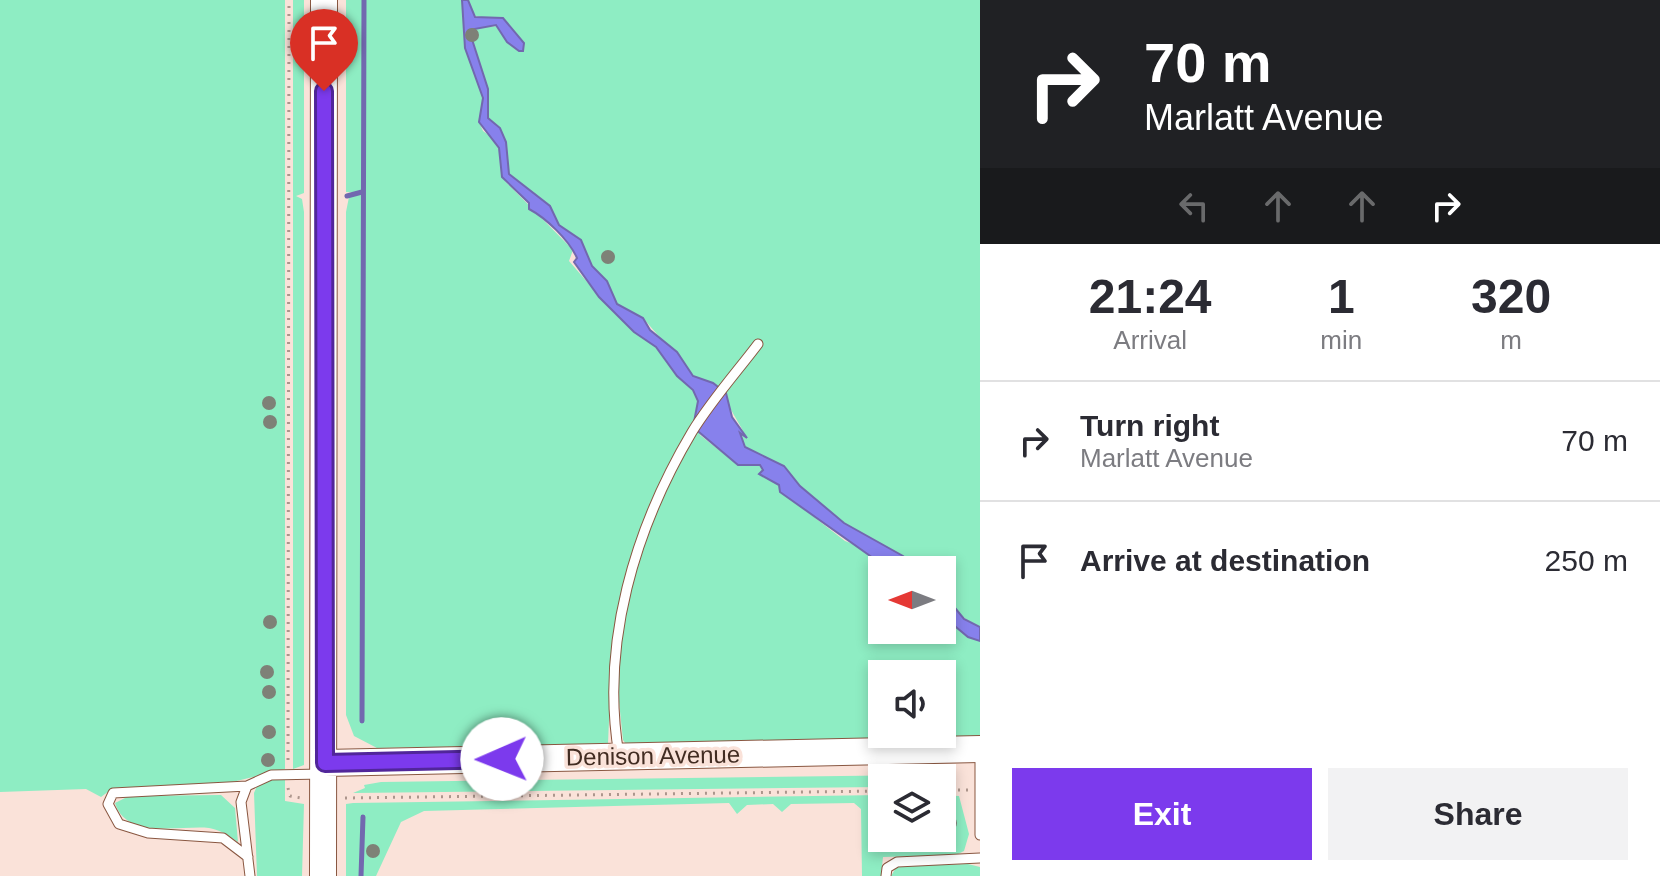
<!DOCTYPE html>
<html lang="en">
<head>
<meta charset="utf-8">
<style>
  body { margin:0; font-family:Helvetica,sans-serif; background:#f2f2f3; color:#2b2b33; height:100vh; display:flex; flex-direction:column; font-size:30px; white-space:nowrap }
  * { box-sizing:border-box; margin:0 }
  p { font-size:26px; color:#7c7c81 }
  .icon { flex:none; width:44px; height:44px; fill:none; stroke:currentColor; stroke-width:2; stroke-linecap:round; stroke-linejoin:round }
  .map { position:relative; flex:1; overflow:hidden }
  .drawer { display:flex; flex-direction:column; background:#fff; width:680px }
  .drawer>* { flex:none }
  .top-card { background:#202124; color:#fff; overflow:hidden }
  .needle { width:52px; rotate:270deg }
  .controls { position:absolute; left:868px; top:556px; display:grid; gap:16px }
  .controls a { display:grid; place-items:center; width:88px; height:88px; border-radius:0px; background:#fff; box-shadow:0 4px 12px #0003; font-size:40px }
  .pin { position:absolute; display:grid; place-items:center; width:68px; height:68px; color:#fff; margin:-82px -34px; border-radius:50% 50% 50% 0; rotate:-45deg; box-shadow:0 0 8px #0007 }
  .pin .icon { rotate:45deg }
  .me { position:absolute; width:88px; margin:-44px; rotate:269deg; stroke-linejoin:round; filter:drop-shadow(0 0 6px #0008) }
  .turn { display:flex; align-items:center; gap:28px; height:168px; padding:0 32px; font-size:36px }
  .turn .icon { width:104px; height:104px; stroke-width:2.5 }
  .turn b { display:block; font-size:56px; line-height:68px }
  .lanes { display:flex; align-items:center; height:76px; padding:0 32px; background:#0003; justify-content:center; gap:40px; direction:ltr }
  .lanes .off { opacity:.35 }
  .eta { display:flex; justify-content:space-evenly; align-items:center; height:136px; text-align:center }
  .eta b { font-size:48px; font-weight:600; line-height:56px }
  .primary-button { display:flex; gap:16px; margin-top:auto; padding:16px 32px }
  .primary-button a { flex:1; height:92px; border-radius:0px; background:#7c3aed; color:#fff; font-size:32px; font-weight:600; line-height:92px; text-align:center }
  .primary-button a+a { background:#f2f2f3; color:#2b2b33 }
  ul { padding:0; list-style:none }
  li { display:flex; align-items:center; gap:24px; height:120px; padding:0 32px; border-top:2px solid #e1e1e2 }
  li div { flex:1 }
  li b { display:block; font-size:30px }
  li em { font-style:normal }
  main { display:flex; flex:1; min-height:0 }
  .map>svg:first-child { display:block }
  .green { fill:#8eedc3; fill-rule:evenodd }
  .water { fill:#8781ec; stroke:#7268af; stroke-width:2 }
  .lines { fill:none; stroke-linecap:round; stroke-linejoin:round }
  .stream { stroke:#7268af; stroke-width:5 }
  .lane-casing { stroke:#895741; stroke-width:11 }
  .secondary-casing { stroke:#895741; stroke-width:28 }
  .path { stroke:#ac958c; stroke-width:3; stroke-dasharray:2 6; stroke-linecap:butt }
  .lane { stroke:#fff; stroke-width:9 }
  .secondary { stroke:#fff; stroke-width:26 }
  .tree { fill:#7e8177 }
  .route-casing { stroke:#51269a; stroke-width:20 }
  .route { stroke:#7c3aed; stroke-width:14 }
  .labels { text-anchor:middle; stroke-width:7; stroke-linejoin:round; paint-order:stroke }
  .street-label { font-size:24px; fill:#422c22; stroke:#fae2d9 }
</style>
</head>
<body>
<main>
<div class="map">
<svg width="980" height="876" viewBox="0 0 980 876">
  <rect width="100%" height="100%" fill="#fae2d9"/>
  <path class="green" d="M0,0H285V769L224,784L113,788L101,797L86,789L0,792Z
    M293,0H304V193L296,196L302,199L304,212V765L293,769Z
    M346,0H462L465,48L483,98L479,122L483,131L497,141L505,181L573,250L569,261L614,313L657,347L693,390L699,401L695,418L700,435L738,465H760L763,470L760,474L780,485L779,490L845,541L861,547L890,570H882V630H942V613L968,637L980,641V739L626,744L623,740L618,692L610,696L608,744L377,748L354,736L346,715V212L349,197L359,193L346,192ZM882,674H942V734H882Z
    M468,0H980V627C954,614 942,599 942,570H920L903,556L844,523L800,486L784,466L745,447L739,436L741,432L744,436L742,429L719,389L693,376L643,318L617,304L609,285L592,266L581,240L559,225L547,203L509,174L506,142L500,128L488,118V89L469,29L497,26L507,42L519,51H523L524,44L506,23L472,15Z
    M921,775L940,776L953,784L942,787V778H882V787L353,793L365,788L364,785L381,782Z
    M271,780H285V801L304,804L302,876H257L254,793L257,786Z
    M221,795L235,808L238,842C229,836 221,830 209,828C181,825 126,840 115,803L129,796Z
    M882,795V838H942V795L959,796L969,834L964,851L956,855L883,857L881,876H862L861,809L854,803L791,804L782,812L773,804L747,805L737,814L729,803L424,811L401,822L376,876H346V804L353,803Z
    M968,864L980,867V876H891L897,866Z"/>
  <path class="water" d="M462,0H468L475,17L503,18L524,43L523,51H519L507,42L496,25L469,30L488,89V118L500,128L506,142L509,174L550,206L559,225L581,240L592,266L607,281L617,304L643,318L650,330L677,352L693,376L713,383L726,393L732,417L747,438L740,433L745,447L784,466L800,486L844,523L903,556L920,570H890L780,492L779,485L759,474L763,470L760,465H738L693,427L698,401L693,390L677,376L656,347L634,332L599,297L574,262L577,258C569,240 546,218 529,209V203L502,177L499,148L479,122L483,98L465,48Z
    M942,592L964,619L980,627V641L968,637L944,617Z"/>
  <g class="lines">
    <path class="stream" d="M347,196L362,192
      M362,721L364,0
      M361,876L363,817"/>
    <g class="lane-casing">
      <path id="lane" d="M980,752V835
        M619,755C600,644 635,528 692,432C711,401 736,373 758,344
        M247,786L113,793L108,804L119,824L148,833L223,838L248,857
        M250,876L241,802L247,786L271,775L322,774
        M886,876L887,868L897,862L980,858"/>
    </g>
    <g class="secondary-casing">
      <path id="secondary" d="M325,763L980,749
        M323,876L324,0"/>
    </g>
    <path class="path" d="M288,760L289,0
      M288,788L290,796L301,798
      M942,790H968
      M345,798L882,791"/>
    <use href="#lane" class="lane"/>
    <use href="#secondary" class="secondary"/>
  </g>
  <g class="tree">
    <circle cx="472" cy="35" r="7"/>
    <circle cx="608" cy="257" r="7"/>
    <circle cx="269" cy="403" r="7"/>
    <circle cx="270" cy="422" r="7"/>
    <circle cx="270" cy="622" r="7"/>
    <circle cx="267" cy="672" r="7"/>
    <circle cx="269" cy="692" r="7"/>
    <circle cx="269" cy="732" r="7"/>
    <circle cx="268" cy="760" r="7"/>
    <circle cx="950" cy="823" r="7"/>
    <circle cx="373" cy="851" r="7"/>
  </g>
  <g class="lines">
    <g class="route-casing">
      <path id="route" d="M324,91L325,763L502,759"/>
    </g>
    <use href="#route" class="route"/>
  </g>
  <g class="labels">
    <g class="street-label">
      <text transform="translate(653 756) rotate(-1)" y="8">Denison Avenue</text>
    </g>
  </g>
</svg>
<div class="controls">
<a><svg class="needle" viewBox="-14 -14 28 28"><path d="M0-13l5 13h-10z" fill="#e53935"/><path d="M0 13l5-13h-10z" fill="#7c7c81"/></svg></a>
<a><svg class="icon" aria-label="sound" viewBox="0 0 24 24"><path d="M4 9h4l5-4v14l-5-4H4zM17 9q2 3 0 6"/></svg></a>
<a><svg class="icon" aria-label="layers" viewBox="0 0 24 24"><path d="M12 4l9 5-9 5-9-5zM3 14l9 5 9-5"/></svg></a>
</div>
<div class="pin" style="left:324px;top:91px;background:#d93025"><svg class="icon" aria-label="arrive" viewBox="0 0 24 24"><path d="M6 21V4h12l-3 4 3 4H6"/></svg></div>
<svg class="me" style="left:502px;top:759px" viewBox="-20 -20 40 40"><circle r="19" fill="#fff"/><path d="M0-13L10 11 0 6-10 11z" fill="#7c3aed"/></svg>
</div>
<section class="drawer">
<div class="top-card">
<div class="turn"><svg class="icon" aria-label="right" viewBox="0 0 24 24"><path d="M7 20v-9h11M14 6l5 5-5 5"/></svg><div><b>70 m</b>Marlatt Avenue</div></div>
<div class="lanes"><svg class="icon off" aria-label="left" viewBox="0 0 24 24"><path d="M17 20v-9H6M10 6l-5 5 5 5"/></svg><svg class="icon off" aria-label="ahead" viewBox="0 0 24 24"><path d="M12 20V5M6 11l6-6 6 6"/></svg><svg class="icon off" aria-label="ahead" viewBox="0 0 24 24"><path d="M12 20V5M6 11l6-6 6 6"/></svg><svg class="icon" aria-label="right" viewBox="0 0 24 24"><path d="M7 20v-9h11M14 6l5 5-5 5"/></svg></div>
</div>
<div class="eta">
<div><b>21:24</b><p>Arrival</p></div>
<div><b>1</b><p>min</p></div>
<div><b>320</b><p>m</p></div>
</div>
<ul>
<li><svg class="icon" aria-label="right" viewBox="0 0 24 24"><path d="M7 20v-9h11M14 6l5 5-5 5"/></svg><div><b>Turn right</b><p>Marlatt Avenue</p></div><em>70 m</em></li>
<li><svg class="icon" aria-label="arrive" viewBox="0 0 24 24"><path d="M6 21V4h12l-3 4 3 4H6"/></svg><div><b>Arrive at destination</b></div><em>250 m</em></li>
</ul>
<div class="primary-button"><a>Exit</a><a>Share</a></div>
</section>
</main>
</body>
</html>
